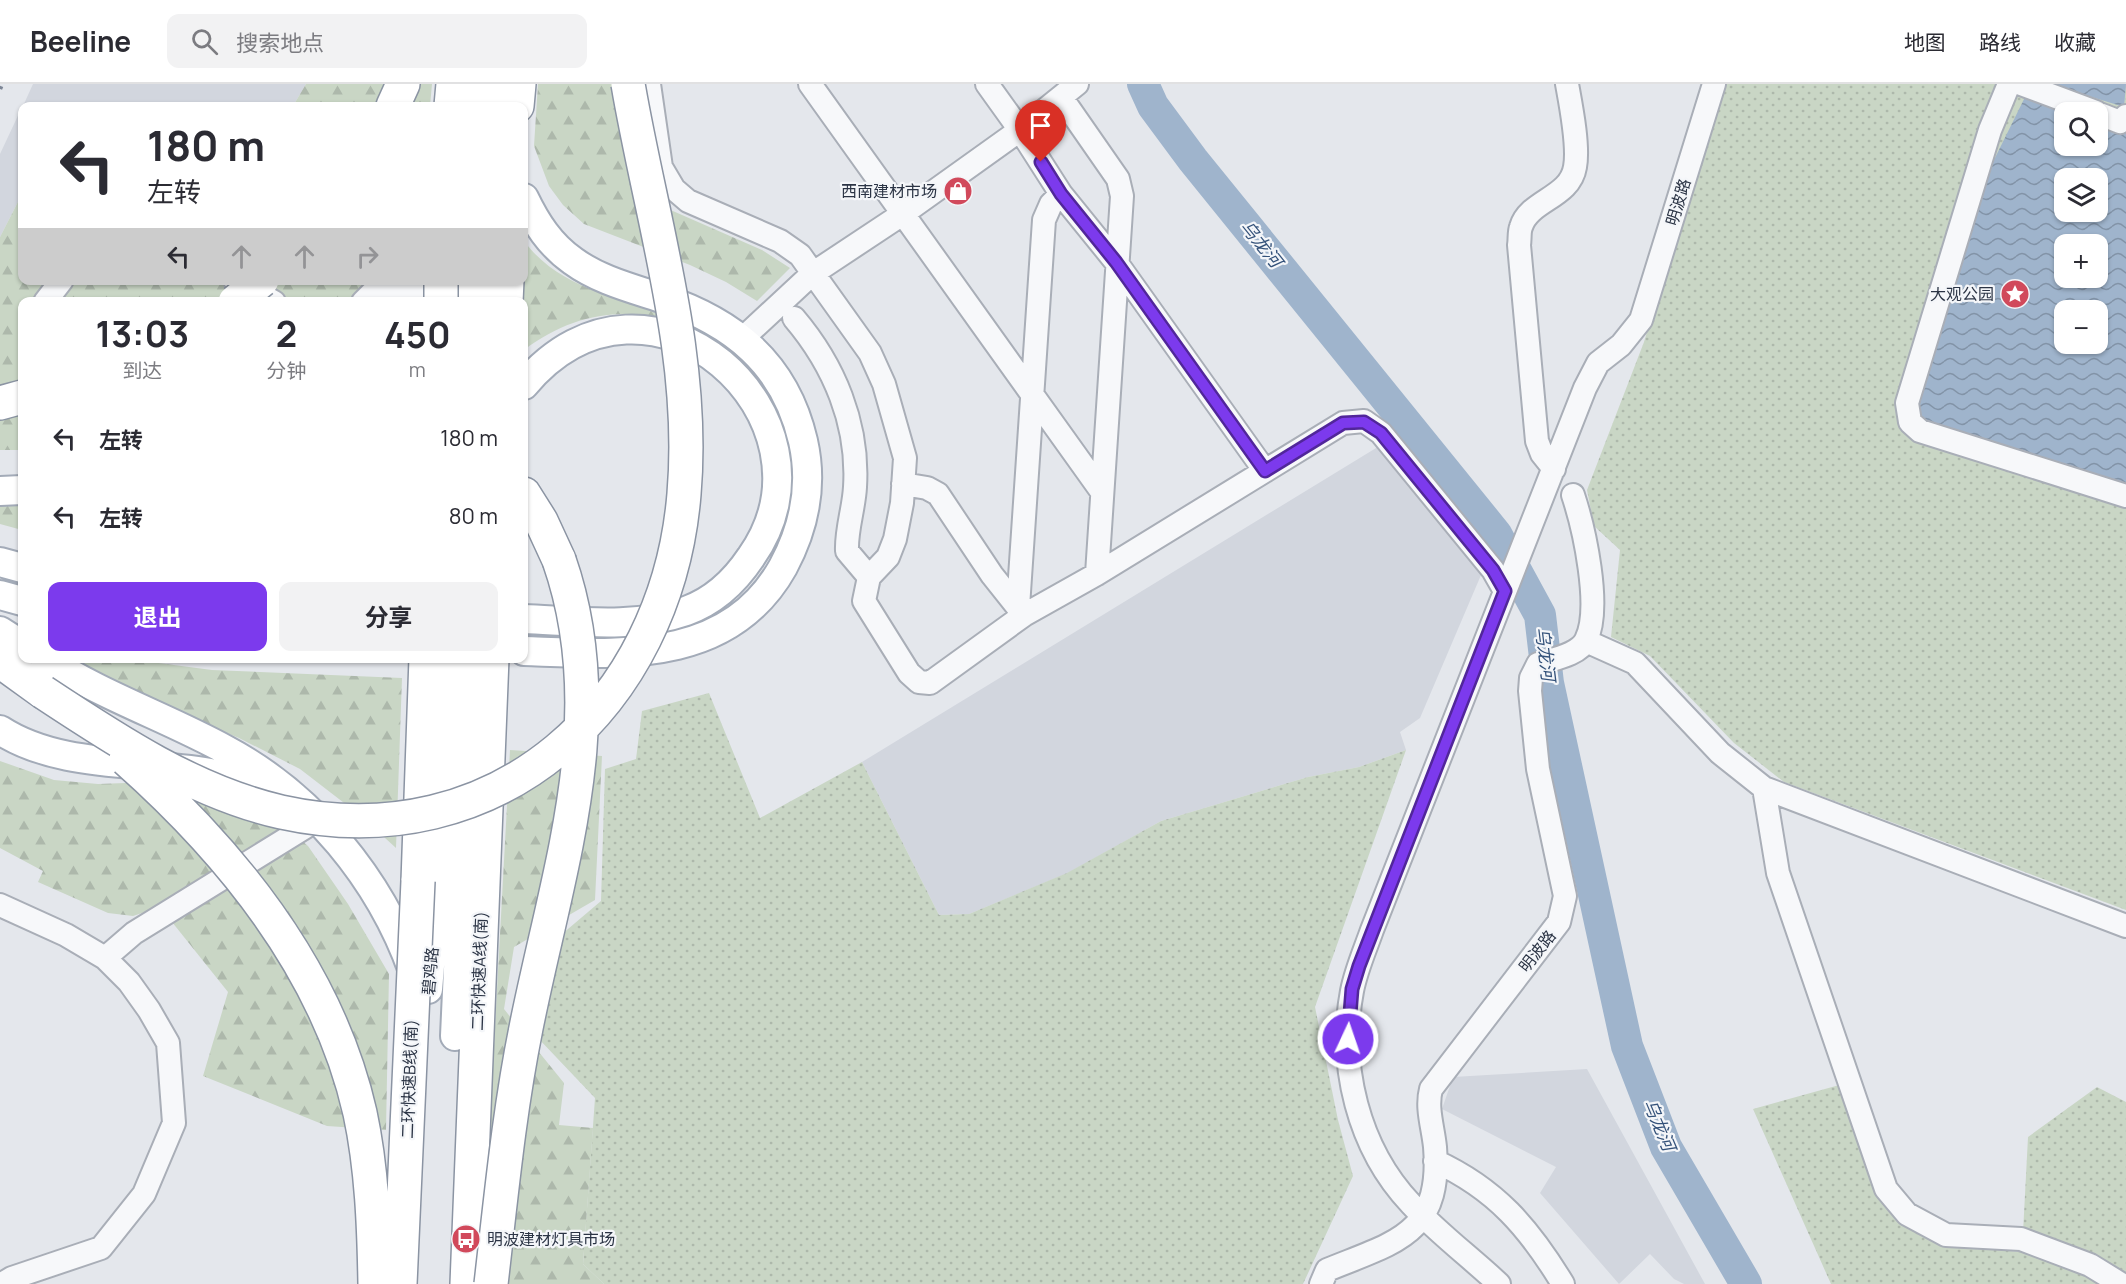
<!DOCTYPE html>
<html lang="zh">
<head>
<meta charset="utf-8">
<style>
  body { margin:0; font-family:Manrope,"Noto Sans SC",sans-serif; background:#f2f2f3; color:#2b2b33; height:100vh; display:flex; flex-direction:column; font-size:22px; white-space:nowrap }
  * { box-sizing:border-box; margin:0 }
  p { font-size:20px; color:#7c7c81 }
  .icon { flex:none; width:33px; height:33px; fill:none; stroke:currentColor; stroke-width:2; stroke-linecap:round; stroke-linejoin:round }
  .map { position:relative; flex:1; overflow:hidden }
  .sheet { position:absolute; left:18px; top:213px; width:510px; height:366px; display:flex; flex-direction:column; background:#fff; border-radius:12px; box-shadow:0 2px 4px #0004 }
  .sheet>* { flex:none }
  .guide { position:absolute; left:18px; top:18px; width:510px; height:183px; border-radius:12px; box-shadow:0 2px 4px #0004; background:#fff; color:#2b2b33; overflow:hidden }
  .buttons { position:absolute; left:2054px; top:18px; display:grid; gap:12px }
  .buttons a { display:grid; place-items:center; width:54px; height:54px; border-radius:12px; background:#fff; box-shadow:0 2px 4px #0004; font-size:30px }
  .pin { position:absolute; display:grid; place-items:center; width:51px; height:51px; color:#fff; margin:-62px -26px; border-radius:50% 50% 50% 0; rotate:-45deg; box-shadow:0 0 6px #0007 }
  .pin .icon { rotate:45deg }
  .me { position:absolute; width:66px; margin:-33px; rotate:3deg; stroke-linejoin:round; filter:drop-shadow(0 0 4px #0008) }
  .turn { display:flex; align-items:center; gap:21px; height:126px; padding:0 30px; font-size:27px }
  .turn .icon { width:78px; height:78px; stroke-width:2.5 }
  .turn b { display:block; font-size:42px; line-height:51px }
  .lanes { display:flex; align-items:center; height:57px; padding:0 30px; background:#0003; justify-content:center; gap:30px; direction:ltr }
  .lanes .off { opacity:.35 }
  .eta { display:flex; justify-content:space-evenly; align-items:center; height:102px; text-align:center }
  .eta b { font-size:36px; font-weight:700; line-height:42px }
  .primary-button { display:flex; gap:12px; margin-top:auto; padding:12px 30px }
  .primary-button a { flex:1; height:69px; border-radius:12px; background:#7c3aed; color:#fff; font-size:24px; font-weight:700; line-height:69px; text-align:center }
  .primary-button a+a { background:#f2f2f3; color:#2b2b33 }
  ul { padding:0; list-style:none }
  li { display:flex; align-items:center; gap:18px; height:78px; padding:0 30px }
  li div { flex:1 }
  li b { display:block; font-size:22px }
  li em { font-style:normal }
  header { display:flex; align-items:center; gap:36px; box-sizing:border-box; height:84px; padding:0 30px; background:#fff; border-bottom:2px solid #e1e1e2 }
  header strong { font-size:28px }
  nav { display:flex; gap:33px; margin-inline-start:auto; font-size:21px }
  .search { width:420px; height:54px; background:#f2f2f3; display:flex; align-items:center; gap:15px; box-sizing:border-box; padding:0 21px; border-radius:12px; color:#7c7c81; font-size:22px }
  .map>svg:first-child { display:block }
  .built { fill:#d2d6de }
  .grass { fill:url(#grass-dots); fill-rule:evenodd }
  .forest { fill:url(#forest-firs) }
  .water { fill:url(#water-waves); fill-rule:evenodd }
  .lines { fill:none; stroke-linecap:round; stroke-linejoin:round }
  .river { stroke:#9fb4cc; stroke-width:32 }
  .minor-casing { stroke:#a9aeb7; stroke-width:26 }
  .major-casing { stroke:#a3abb8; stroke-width:32 }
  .highway-casing { stroke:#8b94a3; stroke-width:36 }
  .minor { stroke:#f7f8fa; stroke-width:22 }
  .major { stroke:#fff; stroke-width:28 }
  .highway { stroke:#fff; stroke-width:33 }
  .rail { stroke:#7d8696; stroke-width:4.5; stroke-dasharray:3 6; stroke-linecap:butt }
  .highway-bridge-casing { stroke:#8b94a3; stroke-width:36; stroke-linecap:butt }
  .highway-bridge { stroke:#fff; stroke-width:33 }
  .route-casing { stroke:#51269a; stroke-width:15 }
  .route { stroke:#7c3aed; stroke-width:10 }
  .labels { text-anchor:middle; stroke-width:4.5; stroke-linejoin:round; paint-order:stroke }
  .poi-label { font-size:16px; fill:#2b3445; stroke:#f4f6f9; text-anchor:end }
  .street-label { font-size:16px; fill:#2b3445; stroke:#f4f6f9 }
  .water-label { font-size:18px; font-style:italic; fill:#34527a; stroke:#f4f6f9 }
</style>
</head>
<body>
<header>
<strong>Beeline</strong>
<div class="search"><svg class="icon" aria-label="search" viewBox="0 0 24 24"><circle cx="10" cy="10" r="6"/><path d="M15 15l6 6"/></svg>搜索地点</div>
<nav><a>地图</a><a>路线</a><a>收藏</a></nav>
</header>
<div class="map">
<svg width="2126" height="1200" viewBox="0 0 2126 1200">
  <defs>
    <pattern id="grass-dots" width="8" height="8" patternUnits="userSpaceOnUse" patternTransform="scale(1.5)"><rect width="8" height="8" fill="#c9d6c5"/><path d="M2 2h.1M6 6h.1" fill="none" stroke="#adb8ab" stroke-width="1.8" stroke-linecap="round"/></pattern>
    <pattern id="forest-firs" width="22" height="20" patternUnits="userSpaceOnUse" patternTransform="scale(1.5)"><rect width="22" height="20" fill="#c9d6c5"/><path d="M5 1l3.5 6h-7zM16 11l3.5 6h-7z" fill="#adb8ab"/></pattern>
    <pattern id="water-waves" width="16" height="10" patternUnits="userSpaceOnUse" patternTransform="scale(1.5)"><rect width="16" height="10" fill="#9fb4cc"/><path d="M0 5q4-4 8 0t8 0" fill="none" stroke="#8293a7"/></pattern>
  </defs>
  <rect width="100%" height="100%" fill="#e4e7ec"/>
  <path class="built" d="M33,0H306L293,22H23Z
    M22,23V110L0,153V70Z
    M1381,361L1484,484L1420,634L1400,648L1406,666L1359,683L1308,693L1161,737L1068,789L969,830L939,831L862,678Z
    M1587,985L1705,1200H1684L1674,1195L1650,1170L1619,1200L1540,1109L1556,1083L1442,1025L1453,993Z"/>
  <path class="grass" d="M1722,0H2126V826L1784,698L1734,659L1650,572L1611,553L1620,466L1594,442L1587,406L1644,258ZM2064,28H2097V62H2064ZM2064,94H2097V128H2064ZM2064,160H2097V194H2064ZM2064,226H2097V260H2064Z
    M709,609L760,734L862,678L939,831L969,830L1067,789L1161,737L1308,693L1359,683L1406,666L1315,923L1338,1036L1353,1092L1303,1200H604L583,1180L595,1014L537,953L555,856L601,817L605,685L636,675L642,627Z
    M1843,1000L1888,1126L1945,1162L2022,1168L2028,1053L2097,1003L2126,1018V1200H1831L1753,1025Z"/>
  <path class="forest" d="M306,0H432L430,22H293Z
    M538,0H640L666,124L762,166L790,184L757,217L726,198L690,181L584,140L563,121L549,102L534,62Z
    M22,110V196L413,197L411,217L22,218V366H0V153Z
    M524,157C558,203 617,214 669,231L668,235C614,223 568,233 524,266V218H515L516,197L524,196Z
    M0,419H22V446L0,440Z
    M71,575H128L212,586L402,594L396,764L361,732L300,685L239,654L138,612Z
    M510,666L602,672L595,816L514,863L504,925L564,999L559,1041L593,1044L583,1180L604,1200H484L489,1054Z
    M0,677L54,696L98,700L180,697L272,731L308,762L348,820L389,890L386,1046L327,1042L203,992L228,908L160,823L133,832L108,829L38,798L43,787L0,764Z"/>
  <path class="water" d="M2050,0H2126L2124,23Z
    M2028,7L2077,28H2064V62H2097V37L2126,49V402L1922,339L1914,323L1986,81L1991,82ZM2064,94H2097V128H2064ZM2064,160H2097V194H2064ZM2064,226H2097V260H2064Z"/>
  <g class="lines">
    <path class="river" d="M1143,0L1153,22L1193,76L1496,450L1540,531L1548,599L1627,962L1666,1063L1746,1200"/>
    <g class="minor-casing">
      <path id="minor" d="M649,0L661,83L674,105L688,117L780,157L800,171L870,269L884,300L905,374L902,419L895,455L888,473L869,493L864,517L909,589L919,598L930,599L1024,531L1097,490L1343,339L1364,337L1381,349L1493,486L1505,507
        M810,0L1102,408
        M987,0L1020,46L1061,110L1116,178L1265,387
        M2009,0L1990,46L1907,319L1910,338L1920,347L2126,412
        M2021,0L2096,28
        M1061,13L1118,95L1122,112L1097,490
        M2097,29L2120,38L2126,32
        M235,196L274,218
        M45,218L62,196
        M363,218L379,202L418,204L431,196
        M794,234C834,281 859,340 855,403C854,424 846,446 847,467L869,493
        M742,255L812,190L904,129L1020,46L1077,0
        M1554,385L1542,370L1537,357L1519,161C1520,156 1519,148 1521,143C1529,116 1570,114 1575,83C1579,62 1571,22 1567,0
        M903,400L927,404L938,410L992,491L1023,530
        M1018,523L1044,136L1051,120L1061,110
        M1586,557L1635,579L1720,669L1764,704L2126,842
        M1764,704L1778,789L1886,1105L1907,1130L1946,1151L2021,1155L2090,1181L2121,1200
        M0,821L66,851L105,874L129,898L149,926L168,959L174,1039L144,1110L101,1164L12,1194L2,1200
        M105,874L134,849L317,736
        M1435,1077C1496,1105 1529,1144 1563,1200
        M1321,1200L1327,1186C1395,1158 1442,1151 1435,1063C1433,1043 1426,1024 1431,1005L1559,838L1565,812L1538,685L1530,607L1531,594L1538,580C1553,575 1579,571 1586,556C1602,524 1584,444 1573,411
        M1499,1200C1470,1173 1438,1149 1411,1120C1358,1064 1338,981 1352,907C1356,886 1365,866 1372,846L1585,304L1598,279L1621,261L1641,236L1714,0"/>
    </g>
    <g class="major-casing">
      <path id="major" d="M471,22L473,0
        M497,22L499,0
        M524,114C536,139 550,161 573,177C599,196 631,204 661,214C733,238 785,279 803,357C813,401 804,444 783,483C728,581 619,570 524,567
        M460,218L461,196
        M486,218L487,196
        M524,301C649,152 849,335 751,473C735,497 714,517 686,527C635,545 576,537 524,535
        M0,407L22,406
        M0,478L22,484
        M0,511L22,517
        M0,547L22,561
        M44,574C102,612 166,633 226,666C312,712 380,795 413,887
        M0,646C75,695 187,668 271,707
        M428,905L437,803L446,574
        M455,952L472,574"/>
    </g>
    <g class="highway-casing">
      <path id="highway" d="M393,22L403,0
        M451,22L453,0
        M517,22L519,0
        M506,218L507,196
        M0,319L22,313
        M524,410L541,437L559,476
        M0,577L43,608
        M418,797L426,574
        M467,1200L492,574"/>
    </g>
    <use href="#minor" class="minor"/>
    <use href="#major" class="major"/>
    <use href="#highway" class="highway"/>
    <path class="rail" d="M0,5L2,0"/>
    <g class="highway-bridge-casing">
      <path id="highway-bridge" d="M235,218L262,196
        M441,218V196
        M43,608C117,657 194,708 281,728C498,776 667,620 684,410C696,271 651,135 628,0
        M126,675C233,770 328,887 360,1029C372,1085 374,1143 375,1200
        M400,1200L418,797
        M491,1200C501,1114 509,1028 526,944C557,788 614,633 559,476"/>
    </g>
    <use href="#highway-bridge" class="highway-bridge"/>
  </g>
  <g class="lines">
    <g class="route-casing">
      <path id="route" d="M1041,78L1061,110L1116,178L1265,387L1343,339L1364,338L1381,349L1493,486L1505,507L1359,882L1352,905L1348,955"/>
    </g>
    <use href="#route" class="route"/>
  </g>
  <defs>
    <g id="shop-disc" transform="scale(1.5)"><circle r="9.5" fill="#d1495b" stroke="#f4f6f9"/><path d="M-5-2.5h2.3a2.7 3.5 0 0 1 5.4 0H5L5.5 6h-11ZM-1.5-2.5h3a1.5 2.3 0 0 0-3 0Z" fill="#fff"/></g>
    <g id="sight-disc" transform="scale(1.5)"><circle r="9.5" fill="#d1495b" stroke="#f4f6f9"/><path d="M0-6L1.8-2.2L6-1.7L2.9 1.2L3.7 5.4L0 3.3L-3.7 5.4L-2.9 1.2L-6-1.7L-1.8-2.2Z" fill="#fff"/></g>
    <g id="bus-disc" transform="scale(1.5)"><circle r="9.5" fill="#d1495b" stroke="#f4f6f9"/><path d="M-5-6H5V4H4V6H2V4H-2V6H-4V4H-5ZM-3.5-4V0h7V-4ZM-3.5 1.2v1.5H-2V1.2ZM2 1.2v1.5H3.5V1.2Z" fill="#fff"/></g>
  </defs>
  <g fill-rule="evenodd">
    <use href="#shop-disc" x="958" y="107"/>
    <use href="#sight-disc" x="2015" y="210"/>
    <use href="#bus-disc" x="466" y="1155"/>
  </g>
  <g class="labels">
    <g class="poi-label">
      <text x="937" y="113">西南建材市场</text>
      <text x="1994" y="216">大观公园</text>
      <text x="487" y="1161" text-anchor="start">明波建材灯具市场</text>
    </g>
    <g class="street-label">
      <text transform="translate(1678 118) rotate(-73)" y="6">明波路</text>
      <text transform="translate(1537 867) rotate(-52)" y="6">明波路</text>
      <text transform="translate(430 887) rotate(-85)" y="6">碧鸡路</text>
      <text transform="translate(479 887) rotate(-88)" y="6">二环快速A线(南)</text>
      <text transform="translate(409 995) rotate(-88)" y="6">二环快速B线(南)</text>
    </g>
    <g class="water-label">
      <text transform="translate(1261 160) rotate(51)" y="6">乌龙河</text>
      <text transform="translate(1545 570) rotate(83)" y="6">乌龙河</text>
      <text transform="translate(1659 1041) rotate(67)" y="6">乌龙河</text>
    </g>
  </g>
</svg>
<div class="buttons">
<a><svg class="icon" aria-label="search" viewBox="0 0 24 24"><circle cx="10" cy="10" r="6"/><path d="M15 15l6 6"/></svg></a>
<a><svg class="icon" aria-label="layers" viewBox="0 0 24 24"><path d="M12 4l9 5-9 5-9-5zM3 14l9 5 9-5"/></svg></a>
<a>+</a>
<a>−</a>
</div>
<div class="pin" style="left:1041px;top:78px;background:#d93025"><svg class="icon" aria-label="arrive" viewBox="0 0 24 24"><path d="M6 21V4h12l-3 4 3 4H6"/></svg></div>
<svg class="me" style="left:1348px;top:955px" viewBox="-20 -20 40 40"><circle r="17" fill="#7c3aed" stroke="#fff" stroke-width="3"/><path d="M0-11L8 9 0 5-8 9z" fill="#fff"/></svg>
<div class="guide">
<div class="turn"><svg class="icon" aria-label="left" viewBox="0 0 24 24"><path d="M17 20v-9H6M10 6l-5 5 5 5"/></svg><div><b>180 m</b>左转</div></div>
<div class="lanes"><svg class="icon" aria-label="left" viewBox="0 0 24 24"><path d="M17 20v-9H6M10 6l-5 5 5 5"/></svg><svg class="icon off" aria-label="ahead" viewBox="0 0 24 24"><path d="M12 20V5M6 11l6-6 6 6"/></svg><svg class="icon off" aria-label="ahead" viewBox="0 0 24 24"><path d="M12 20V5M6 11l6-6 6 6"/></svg><svg class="icon off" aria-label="right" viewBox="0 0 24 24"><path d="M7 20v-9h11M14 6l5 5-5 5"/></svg></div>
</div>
<section class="sheet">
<div class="eta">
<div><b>13:03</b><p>到达</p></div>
<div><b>2</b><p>分钟</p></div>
<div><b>450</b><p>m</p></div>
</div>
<ul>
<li><svg class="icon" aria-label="left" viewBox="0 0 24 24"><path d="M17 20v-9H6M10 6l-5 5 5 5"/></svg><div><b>左转</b></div><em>180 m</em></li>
<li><svg class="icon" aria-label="left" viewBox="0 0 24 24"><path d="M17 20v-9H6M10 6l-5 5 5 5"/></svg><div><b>左转</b></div><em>80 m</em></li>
</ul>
<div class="primary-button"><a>退出</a><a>分享</a></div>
</section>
</div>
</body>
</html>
